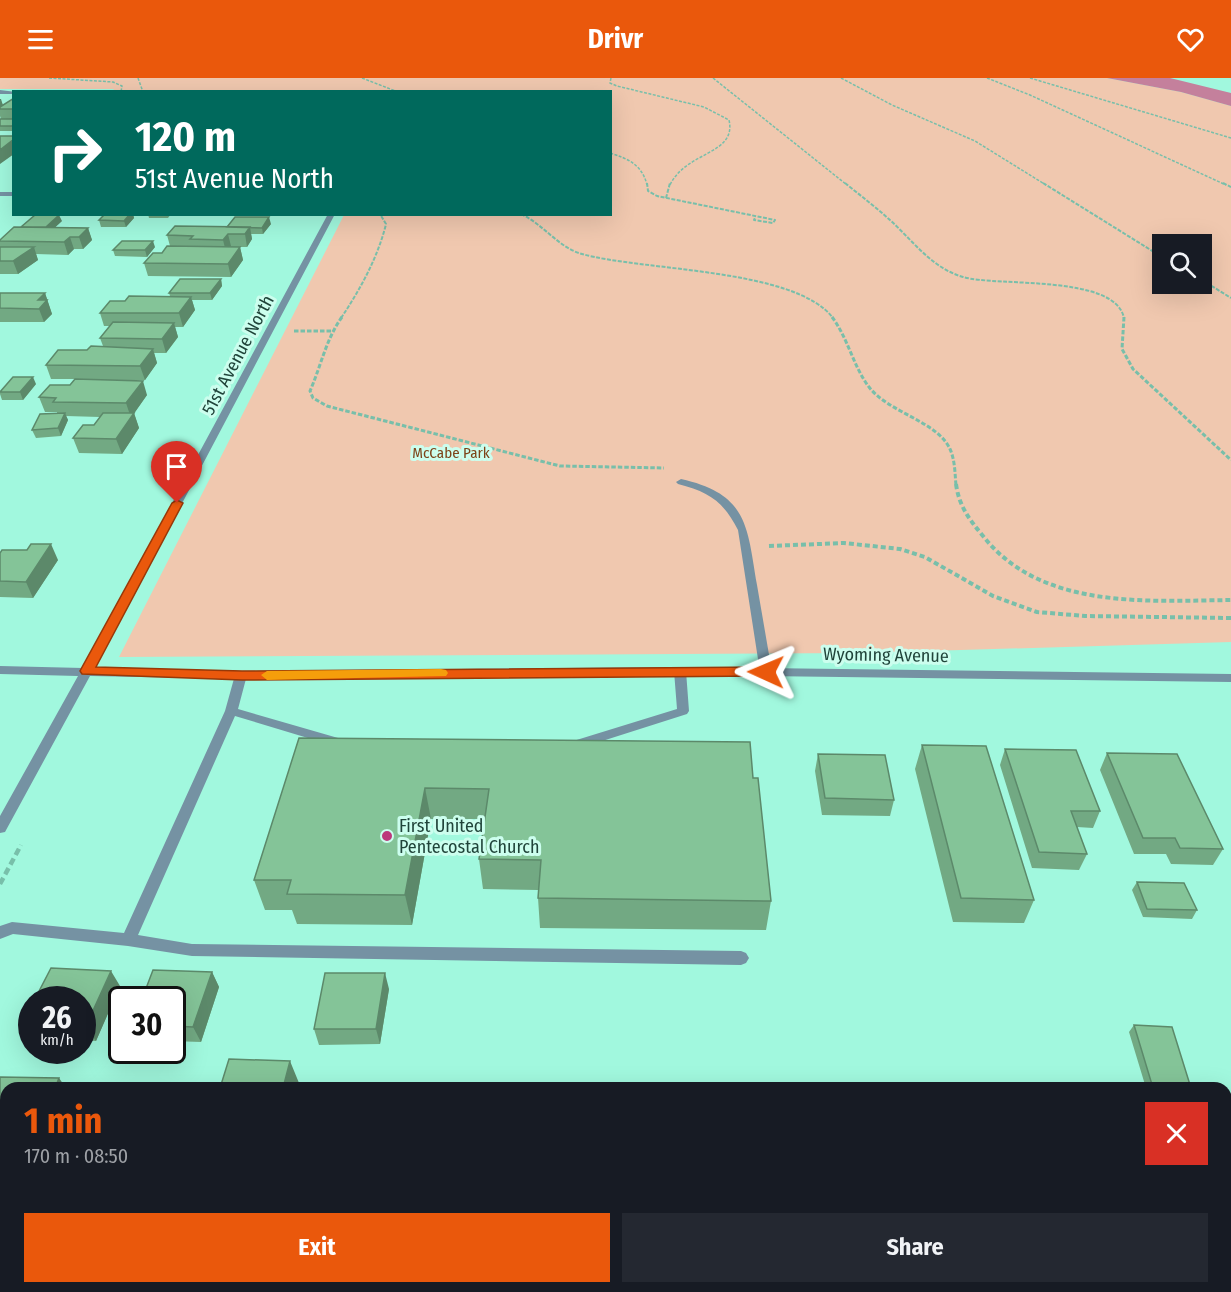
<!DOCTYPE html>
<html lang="en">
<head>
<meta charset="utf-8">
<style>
  body { margin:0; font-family:"Fira Sans Condensed",sans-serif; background:#242831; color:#f1f3f6; height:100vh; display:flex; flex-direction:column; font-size:22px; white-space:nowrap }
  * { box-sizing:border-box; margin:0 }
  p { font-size:20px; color:#9ea1a6 }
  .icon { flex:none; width:33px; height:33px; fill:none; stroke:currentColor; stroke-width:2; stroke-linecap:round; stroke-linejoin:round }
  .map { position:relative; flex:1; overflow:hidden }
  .sheet { position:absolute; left:0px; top:1004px; width:1232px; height:212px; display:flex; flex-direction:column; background:#171b24; border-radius:18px 18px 0 0; box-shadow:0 6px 24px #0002 }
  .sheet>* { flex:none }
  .banner { position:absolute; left:12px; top:12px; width:600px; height:126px; border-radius:0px; box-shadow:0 6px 24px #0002; background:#00695c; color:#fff; overflow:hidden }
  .fabs { position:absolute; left:1152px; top:156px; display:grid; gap:12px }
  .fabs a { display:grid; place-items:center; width:60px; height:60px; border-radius:0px; background:#171b24; box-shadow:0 6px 24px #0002; font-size:30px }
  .speed { position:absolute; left:18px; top:908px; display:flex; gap:12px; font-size:30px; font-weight:700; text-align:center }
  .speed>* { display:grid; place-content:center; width:78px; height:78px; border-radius:50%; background:#171b24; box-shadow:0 6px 24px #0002; line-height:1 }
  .speed small { font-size:15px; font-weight:400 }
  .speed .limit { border:3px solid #111; border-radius:9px; background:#fff; color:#111 }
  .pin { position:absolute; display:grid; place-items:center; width:51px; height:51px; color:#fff; margin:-62px -26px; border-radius:50% 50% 50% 0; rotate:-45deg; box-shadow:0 0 6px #0007 }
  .pin .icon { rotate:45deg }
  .me { position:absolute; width:66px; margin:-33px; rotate:271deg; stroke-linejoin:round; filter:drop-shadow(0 0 4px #0008) }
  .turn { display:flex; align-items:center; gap:21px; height:126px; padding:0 24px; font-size:27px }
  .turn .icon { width:78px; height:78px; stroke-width:2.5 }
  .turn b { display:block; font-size:42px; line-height:51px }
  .round { display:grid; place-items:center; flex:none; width:63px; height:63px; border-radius:0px; background:#242831 }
  .head { display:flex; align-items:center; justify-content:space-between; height:102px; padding:0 24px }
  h1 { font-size:36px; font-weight:700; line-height:45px; color:#ea580c }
  .primary-button { display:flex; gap:12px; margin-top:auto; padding:12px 24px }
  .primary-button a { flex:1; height:69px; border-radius:0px; background:#ea580c; color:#fff; font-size:24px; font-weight:700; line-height:69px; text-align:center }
  .primary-button a+a { background:#242831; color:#f1f3f6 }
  header { display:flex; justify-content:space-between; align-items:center; height:78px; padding:0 24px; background:#ea580c; color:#fff; font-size:27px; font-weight:700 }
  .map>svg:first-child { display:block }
  .green { fill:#f0c8af; fill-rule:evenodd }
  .water { fill:#c4809c }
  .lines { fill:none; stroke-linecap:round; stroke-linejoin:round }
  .path-far4 { stroke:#78bfaa; stroke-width:1.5; stroke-dasharray:3 1.5; stroke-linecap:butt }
  .path-far3 { stroke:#78bfaa; stroke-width:2; stroke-dasharray:4 1.5; stroke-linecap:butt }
  .path-far2 { stroke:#78bfaa; stroke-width:3; stroke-dasharray:4.5 2; stroke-linecap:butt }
  .path-far1 { stroke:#78bfaa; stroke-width:4; stroke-dasharray:5 3; stroke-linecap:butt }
  .path { stroke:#78bfaa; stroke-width:4.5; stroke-dasharray:7 4; stroke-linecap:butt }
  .lane { fill:#7592a3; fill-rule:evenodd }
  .street { fill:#7592a3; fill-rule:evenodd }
  .wall { fill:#72a983 }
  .shaded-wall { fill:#5c896a }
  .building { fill:#84c498; stroke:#5c896a; stroke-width:1.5 }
  .route { fill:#ea580c; stroke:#983908; stroke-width:1.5 }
  .slow { fill:#f59e0b }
  .poi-dot { fill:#bc377b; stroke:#ccfeee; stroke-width:2 }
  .labels { text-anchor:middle; stroke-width:6; stroke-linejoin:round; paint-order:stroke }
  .far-park-label { font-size:15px; fill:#7d4318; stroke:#ccfeee }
  .street-label { font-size:18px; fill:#20443a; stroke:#ccfeee }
  .poi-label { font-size:18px; fill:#20443a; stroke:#ccfeee; text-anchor:start }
</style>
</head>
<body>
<header><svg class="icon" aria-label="menu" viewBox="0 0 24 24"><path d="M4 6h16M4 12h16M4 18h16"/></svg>Drivr<svg class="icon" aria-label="heart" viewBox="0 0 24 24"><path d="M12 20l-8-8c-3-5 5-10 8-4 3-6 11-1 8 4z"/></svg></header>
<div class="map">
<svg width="1231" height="1214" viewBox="0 0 1231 1214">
  <rect width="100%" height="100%" fill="#a1f8de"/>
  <path class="green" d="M0,0H1107L1181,14L1231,28V564L862,575L119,579L344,137L610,136V14H112L114,11H0ZM1162,166H1202V206H1162Z"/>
  <path class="water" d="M1107,0H1170L1231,15V28L1181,14Z"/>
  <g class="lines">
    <path class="path-far4" d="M49,0L113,4L122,8L121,14
      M138,0L143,14
      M362,0L398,14
      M611,0L610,5L617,8L704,29L729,42C737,77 686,73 670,107
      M713,0L847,107
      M841,0L892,27L975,63L1046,107
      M987,0L1030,17L1226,107
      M1030,0L1231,60
      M610,75C629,81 642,87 647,107"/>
    <path class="path-far3" d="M647,105L648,113L657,118L775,142L773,145L754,142L755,140
      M845,105C861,118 877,130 891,143C914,164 932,190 963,199C997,209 1115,196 1124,240
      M1043,105L1162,179
      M1223,105L1231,109
      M666,120L670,105
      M521,136C543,146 559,170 582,176C642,193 795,190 833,240
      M1202,202L1231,220
      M341,240C360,212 378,179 386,146L380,136"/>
    <path class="path-far2" d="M342,239C326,261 321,288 310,313L313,320L327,328L560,388L664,390
      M832,239C848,260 853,288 869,309C889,335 937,343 950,371C955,382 955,396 956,408
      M1124,239L1122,271L1133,291L1231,382
      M294,253H332"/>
    <path class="path-far1" d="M956,406C959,428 969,441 983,458C1041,532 1147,523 1231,522
      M769,468L844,465L900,471L925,479L993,518L1037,534L1085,538L1231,540"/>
    <path class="path" d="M0,806L21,767"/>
    <path class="lane" d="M681,401C748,416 747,448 757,507C762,536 767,565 772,594L770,597H762L760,594L738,452C723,423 709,414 678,406L676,404Z
      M680,589L686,593L689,633L687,636L574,672L570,670L568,667L570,664L677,631L674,593Z
      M241,593L247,597L238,631L345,662L347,665L345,668L341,670L235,638L138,857L192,866L741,873L746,875L749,880L746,885L741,887L192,878L128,868L13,856L0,861V848L12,844L124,855L225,633L235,597Z"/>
    <path class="street" d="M0,12L16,14H14V16H0Z
      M0,114H14V118H0Z
      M328,136H335L95,590L241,593L680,589L1231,596V604L680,597L241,601L90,598L5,754L0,755V738L78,598L0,596V588L83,590Z"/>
  </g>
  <path class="wall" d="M14,20V53H0V41H1L0,38V21L3,27Z
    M105,136H133L134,140L126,149H101L99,142Z
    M148,136H171L168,140H149Z
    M62,143L55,149L88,150L92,162L83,171H74L68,177L36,176L38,182L18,196H0V162Z
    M271,146L263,156H251L252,161L247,169H230H240L243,182L231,199L148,198L144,185L162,175L170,168L167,157L227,149Z
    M155,169L147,179L115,178L113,172Z
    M221,201L222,208L212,222H192L195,232L183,249H175L178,259L166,275H154L157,285L145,302H91L147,317L134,335L139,350L122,376L79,375L73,360L94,347L100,339L66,338L68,342L61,358L36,360L32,352L57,335V334H45L39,319L70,307L75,301H51L46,287L103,268L100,260L110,248H104L100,235L125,223L170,218L169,215Z
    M0,215H45L52,236L44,244H0Z
    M36,306L23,322H2L0,316V313Z
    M0,475L58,482L33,520L0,519Z
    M299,660L753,700L771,823L766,852L540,850L538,820V812L483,811L479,781L485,741H431L412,847L297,846L292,832H265L254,802Z
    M922,667L1034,822L1024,845L953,844L915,691Z
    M1005,671L1100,733L1093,750L1077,749L1087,776L1079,792L1032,790L1000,687Z
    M1107,675L1223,771L1213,787L1171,786L1166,776H1134L1100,692Z
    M818,676L894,722L890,738L822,737L815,693Z
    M1137,804L1197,832L1192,841L1143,839L1132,812Z
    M212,894L219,909L201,964L172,963V921Z
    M120,908L96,963L82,962V921Z
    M389,911L380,966L319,967L314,951Z
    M32,929V957L23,945Z
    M1134,947L1191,1010H1146L1129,954Z
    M1226,1111H1231V1182L1226,1167Z
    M11,1209H123L121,1214H16Z
    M129,1209H233L232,1214H133Z
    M257,1209H372L371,1214H260Z
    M407,1209H479L478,1214H408Z
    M553,1209H655L654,1214H554Z
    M689,1209H778L777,1214H689Z
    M828,1209H921L922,1214H828Z
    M956,1209H1071L1072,1210L1069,1214H957Z
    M1104,1209H1206L1207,1214H1105Z"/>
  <path class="shaded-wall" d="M0,21H1L4,31H0Z
    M14,61V76L0,86V72Z
    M130,136H133L134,140L126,149L124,143Z
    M59,137L62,143L47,157L45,150Z
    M269,139L271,146L263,156L262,150Z
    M250,149L252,161L247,169L245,156Z
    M88,150L92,162L83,171L79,159Z
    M228,156L231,168L226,174L223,162Z
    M70,159L74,171L68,177L64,164Z
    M153,163L155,169L147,179L145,172Z
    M34,169L38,182L18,196L13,183Z
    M240,169L243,182L231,199L228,186Z
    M221,201L222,208L212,222L210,215Z
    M45,215L52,236L44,244L39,231L38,222Z
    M191,219L195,232L183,249L179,235Z
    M174,245L178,259L166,275L162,261Z
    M153,271L157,285L145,302L140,288Z
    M33,299L36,306L23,322L20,314Z
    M143,303L147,317L131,340L126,325Z
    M65,335L68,342L61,358L58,350Z
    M134,335L139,350L122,376L116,361Z
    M51,466L58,482L33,520L26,504Z
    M425,710L431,741L412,847L405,817Z
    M111,893L120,908L96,963L86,948Z
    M212,894L219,909L201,964L193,949Z
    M385,895L389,911L380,966L376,951Z
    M290,983L299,1005L298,1010H283Z
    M59,1000L66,1010H55Z
    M6,1129V1196L0,1211V1144Z
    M105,1209H123L121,1214H110Z
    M219,1209H233L232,1214H222Z
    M361,1209H372L371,1214H363Z
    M476,1209H479L478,1214H477Z"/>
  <path class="building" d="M14,20V31H0V29Z
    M0,41H14V46L12,48H0Z
    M0,58H14V61L0,72Z
    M105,136H130L124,143L99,142Z
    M35,137H59L46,149H21Z
    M235,139H269L262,150L227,149Z
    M175,148L250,149L245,156H228L223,162L190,161L193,158L167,157Z
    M14,149L88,150L79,159H70L64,164L0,163V162Z
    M122,163H153L145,172H113Z
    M167,168L240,169L228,186L144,185L153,175H162Z
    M0,169H34L13,183H0Z
    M180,201H221L210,215H169Z
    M0,215H45L38,222H47L39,231L0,230Z
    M129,218L191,219L179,235H100L110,223H125Z
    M113,244L174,245L162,261L100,260Z
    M91,268L153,271L140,288L46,287L58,272H87Z
    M13,299H33L20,314H0Z
    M75,301L143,303L126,325L53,324L56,320L39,319L50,307H70Z
    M65,335L58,350L32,352L40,336Z
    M103,335H134L116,361L73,360L83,347H94Z
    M31,466H51L26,504L0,503V475L2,472H27Z
    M299,660L750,664L753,700H758L771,823L538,820L541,782L479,781L489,711L425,710L405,817L287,816L291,802H254Z
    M922,667L986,668L1034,822L961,820Z
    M1005,671L1076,672L1100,733H1071L1087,776L1039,774Z
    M1107,675L1177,676L1223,771L1180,770L1175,760H1143Z
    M818,676L885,677L894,722L825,720Z
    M1137,804L1184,805L1197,832L1147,831Z
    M51,890L111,893L86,948L82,947V921H35Z
    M153,892L212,894L193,949L172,948V921H142Z
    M325,895H385L376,951H314Z
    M32,929V946L23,945Z
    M1134,947L1172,949L1191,1010H1153Z
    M229,981L290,983L283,1010H220Z
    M0,999L59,1000L55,1010H6V1129L0,1144Z
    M1226,1111H1231V1133L1226,1118Z
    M6,1193V1202L3,1201Z
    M691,1209H731L732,1214H691Z
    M834,1209H921L922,1214H834Z
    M1046,1209H1071L1072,1210Z
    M1118,1209H1206L1207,1214H1120Z"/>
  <path class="route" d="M177,422L183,425L96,589L242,593L766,589L773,594L766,598L242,602L82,596L80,593L172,425Z"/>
  <path class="slow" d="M441,591L446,592L448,595L446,598L267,602L261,597L267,593Z"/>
  <circle class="poi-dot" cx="387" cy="758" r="6"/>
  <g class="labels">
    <g class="far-park-label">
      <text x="451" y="380">McCabe Park</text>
    </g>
    <g class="street-label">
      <text transform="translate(238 277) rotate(-62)" y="6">51st Avenue North</text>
      <text transform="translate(886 577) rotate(1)" y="6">Wyoming Avenue</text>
    </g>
    <g class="poi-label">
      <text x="399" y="754">First United<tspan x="399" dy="21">Pentecostal Church</tspan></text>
    </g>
  </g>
</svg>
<div class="fabs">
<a><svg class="icon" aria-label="search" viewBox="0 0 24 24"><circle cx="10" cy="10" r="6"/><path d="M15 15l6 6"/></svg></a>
</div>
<div class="speed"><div>26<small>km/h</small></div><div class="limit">30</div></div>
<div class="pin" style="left:177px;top:425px;background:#d93025"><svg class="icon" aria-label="arrive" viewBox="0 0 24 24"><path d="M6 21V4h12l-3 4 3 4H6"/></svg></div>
<svg class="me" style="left:766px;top:594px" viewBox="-20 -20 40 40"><path d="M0-17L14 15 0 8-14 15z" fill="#ea580c" stroke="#fff" stroke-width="4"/></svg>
<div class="banner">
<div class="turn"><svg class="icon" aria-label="right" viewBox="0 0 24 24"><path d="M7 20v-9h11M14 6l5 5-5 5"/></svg><div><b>120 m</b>51st Avenue North</div></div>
</div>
<section class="sheet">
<div class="head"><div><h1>1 min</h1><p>170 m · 08:50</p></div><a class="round" style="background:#d93025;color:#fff"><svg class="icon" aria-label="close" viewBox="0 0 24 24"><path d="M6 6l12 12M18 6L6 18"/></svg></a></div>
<div class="primary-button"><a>Exit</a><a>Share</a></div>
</section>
</div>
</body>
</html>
